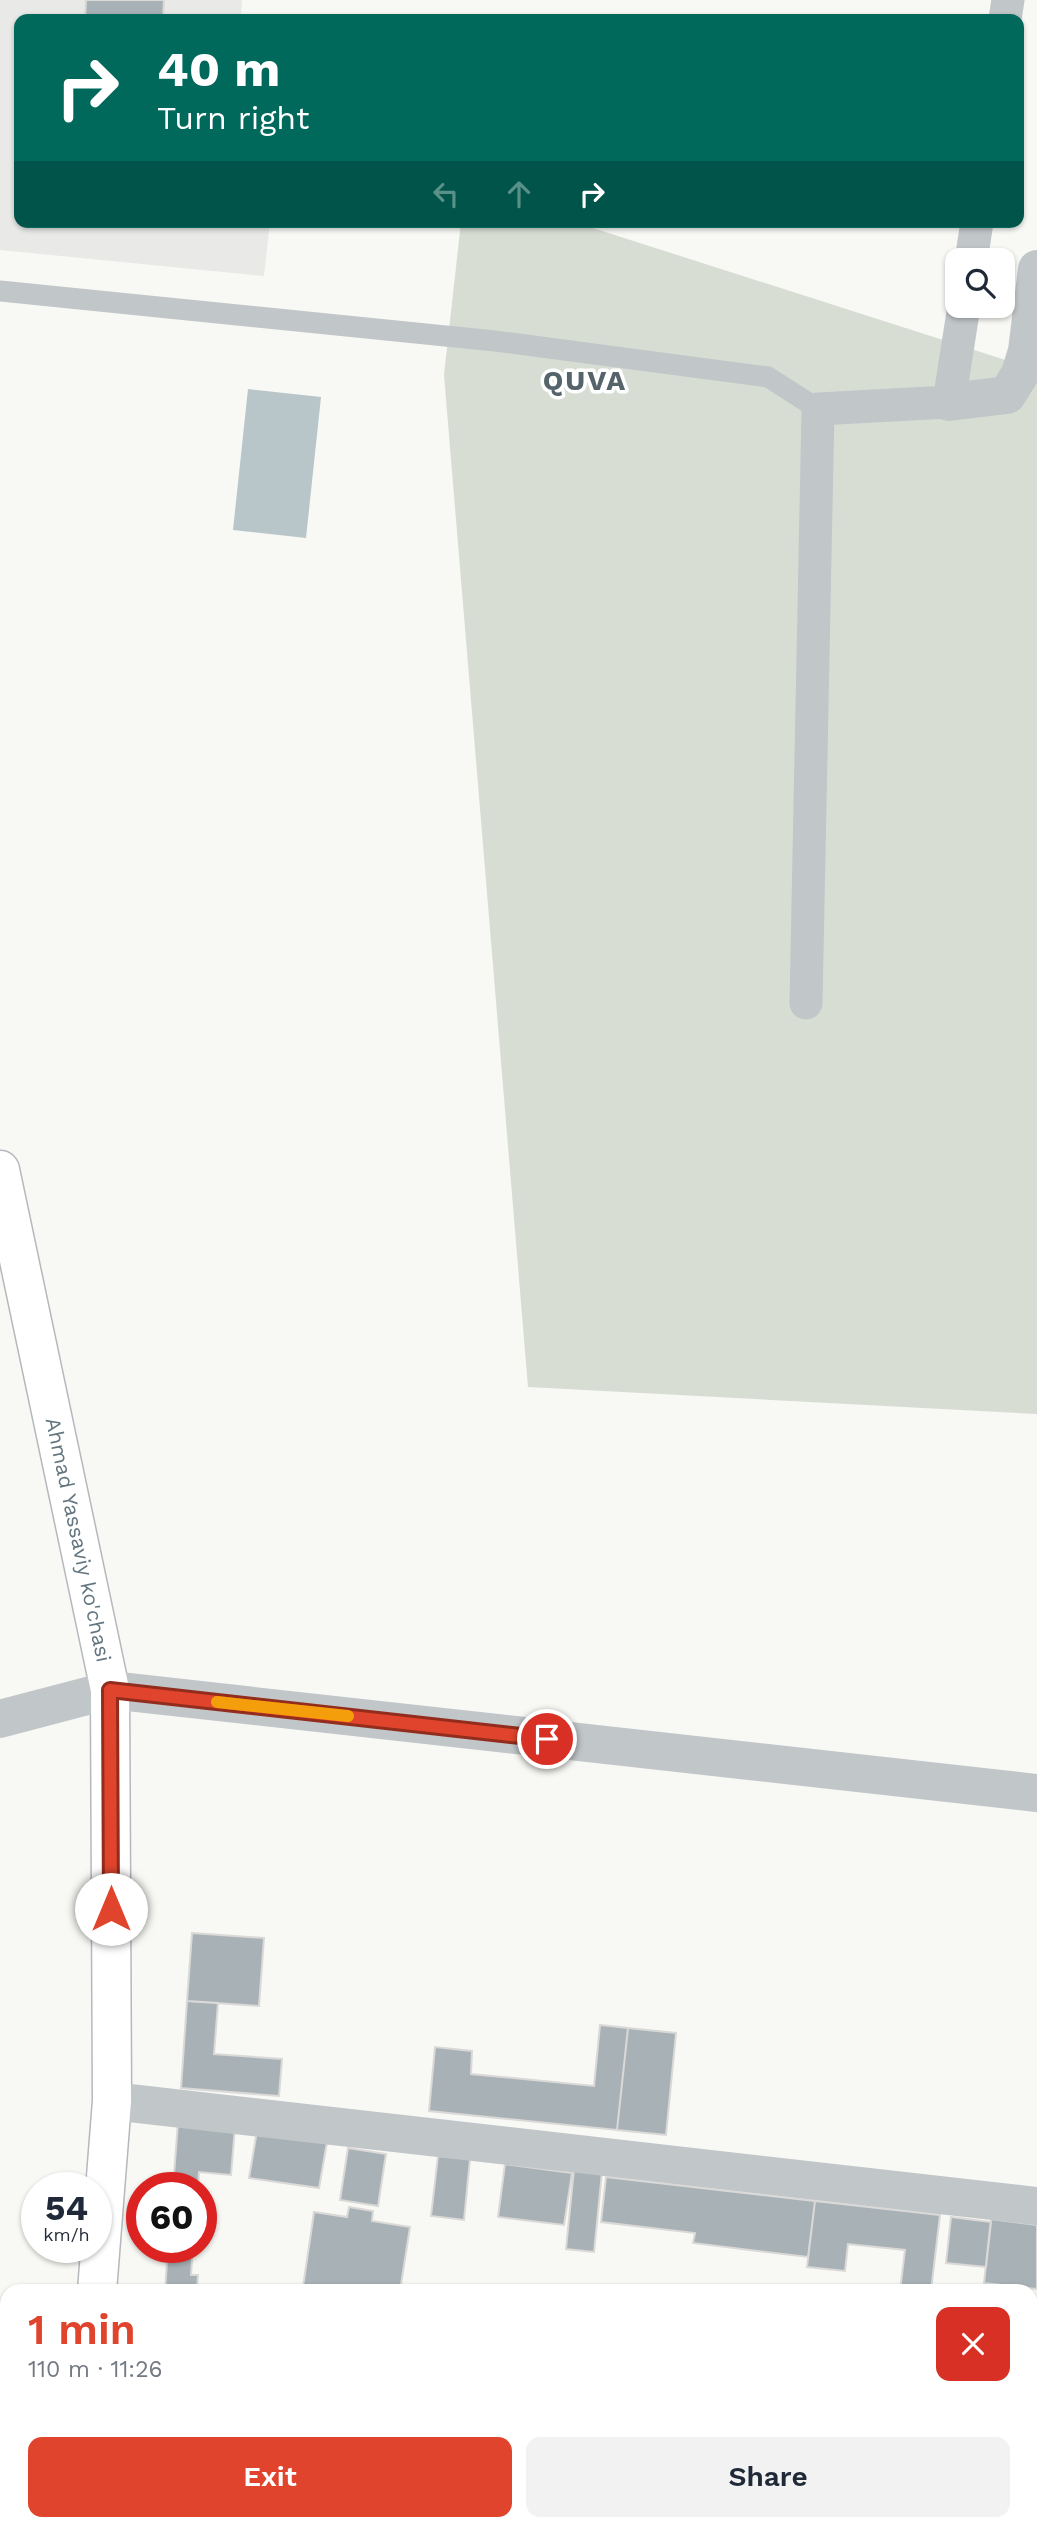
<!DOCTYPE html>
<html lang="en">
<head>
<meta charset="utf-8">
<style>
  body { margin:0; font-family:"Work Sans",sans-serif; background:#f2f2f3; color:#1f2937; height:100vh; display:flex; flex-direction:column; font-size:26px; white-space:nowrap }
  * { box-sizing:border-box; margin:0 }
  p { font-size:23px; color:#747a83 }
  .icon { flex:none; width:38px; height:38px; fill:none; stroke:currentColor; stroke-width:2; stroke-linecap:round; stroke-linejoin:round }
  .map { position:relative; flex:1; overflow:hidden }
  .side { position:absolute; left:0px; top:2284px; width:1038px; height:247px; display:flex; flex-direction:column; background:#fff; border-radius:21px 21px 0 0; box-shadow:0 2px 5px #0004 }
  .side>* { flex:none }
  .banner { position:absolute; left:14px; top:14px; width:1010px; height:214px; border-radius:14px; box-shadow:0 2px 5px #0004; background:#00695c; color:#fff; overflow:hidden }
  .fabs { position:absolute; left:945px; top:248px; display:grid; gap:14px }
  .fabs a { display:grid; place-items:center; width:70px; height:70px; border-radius:14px; background:#fff; box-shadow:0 2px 5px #0004; font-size:35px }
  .speed { position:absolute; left:21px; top:2172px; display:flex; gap:14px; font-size:35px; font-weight:700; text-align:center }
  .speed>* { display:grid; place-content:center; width:91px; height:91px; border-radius:50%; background:#fff; box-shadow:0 2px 5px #0004; line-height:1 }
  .speed small { font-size:18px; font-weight:400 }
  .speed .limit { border:10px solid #d22; background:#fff; color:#111 }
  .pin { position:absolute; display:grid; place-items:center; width:60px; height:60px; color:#fff; margin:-30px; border:4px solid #fff; border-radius:50%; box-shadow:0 2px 7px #0007 }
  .me { position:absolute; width:77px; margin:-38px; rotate:0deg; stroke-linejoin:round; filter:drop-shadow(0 0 5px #0008) }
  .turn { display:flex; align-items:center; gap:24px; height:147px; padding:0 28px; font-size:32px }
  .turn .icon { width:91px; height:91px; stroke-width:2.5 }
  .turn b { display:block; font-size:49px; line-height:60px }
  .lanes { display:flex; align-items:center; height:66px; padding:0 28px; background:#0003; justify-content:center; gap:35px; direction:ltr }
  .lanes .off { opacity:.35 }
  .round { display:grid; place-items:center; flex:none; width:74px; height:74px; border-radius:14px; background:#f2f2f3 }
  .headline { display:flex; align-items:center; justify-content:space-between; height:119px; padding:0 28px }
  h1 { font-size:42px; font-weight:600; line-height:52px; color:#e1442c }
  .button { display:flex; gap:14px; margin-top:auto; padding:14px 28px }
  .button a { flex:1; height:80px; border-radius:14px; background:#e1442c; color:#fff; font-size:28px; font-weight:600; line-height:80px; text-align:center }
  .button a+a { background:#f2f2f3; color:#1f2937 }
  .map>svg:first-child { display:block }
  .built { fill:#e9e9e8 }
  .green { fill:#d8ddd4 }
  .water { fill:#b8c6c9 }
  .building { fill:#a8b2b6; stroke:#dad9d7; stroke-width:2 }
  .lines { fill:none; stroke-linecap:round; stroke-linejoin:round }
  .primary-casing { stroke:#b3b9bc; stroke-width:41 }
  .service { stroke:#c1c6c9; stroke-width:21 }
  .pedestrian { stroke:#c1c6c9; stroke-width:33 }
  .minor { stroke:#c1c6c9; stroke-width:38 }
  .tertiary { stroke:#c1c6c9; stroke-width:38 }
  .primary { stroke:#fff; stroke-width:38 }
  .route-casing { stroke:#922c1d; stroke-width:18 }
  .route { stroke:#e1442c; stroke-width:12 }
  .slow { stroke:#f59e0b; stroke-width:12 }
  .labels { text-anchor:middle; stroke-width:7; stroke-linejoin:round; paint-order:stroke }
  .street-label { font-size:21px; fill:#637680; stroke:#fff }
  .district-label { font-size:28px; font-weight:bold; letter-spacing:2px; fill:#55636b; stroke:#fff }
</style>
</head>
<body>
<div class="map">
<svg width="1037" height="2530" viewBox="0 0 1037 2530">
  <rect width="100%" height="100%" fill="#f8f8f5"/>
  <path class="built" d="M0,0H242L241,19H19V222H270L264,276L0,250Z"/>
  <path class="green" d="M461,222H574L1037,370V1414L528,1387L444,375Z"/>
  <path class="water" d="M248,389L321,397L306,538L233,530Z"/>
  <path class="building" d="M86,0H164L163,19H85Z
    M192,1933L264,1938L259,2006L187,2001Z
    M187,2001L218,2003L214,2054L282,2059L279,2096L181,2088Z
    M600,2025L628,2028L617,2130L429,2111L435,2047L472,2051L471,2074L594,2086Z
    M628,2028L676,2033L666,2135L617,2130Z
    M178,2122L235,2127L231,2175L199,2172L198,2188H173Z
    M257,2131L327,2142L319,2188L249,2178Z
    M348,2148L386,2154L378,2206L340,2200Z
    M438,2156L470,2159L464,2220L431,2216Z
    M505,2164L572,2173L564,2225L498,2217Z
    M574,2169L602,2172L594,2252L566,2249Z
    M606,2177L815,2201L808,2257L693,2243L695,2233L601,2222Z
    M815,2201L940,2215L931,2291H900L905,2250L848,2244L845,2271L807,2267Z
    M349,2207L373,2211L372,2221L410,2227L400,2291H325L303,2287L314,2212L347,2217Z
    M951,2217L991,2222L986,2267L946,2263Z
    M991,2219L1037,2225V2289L984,2283Z
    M168,2247H193L191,2275H198L197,2291H165Z
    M0,2399L7,2400V2512L0,2511Z
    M0,2511L7,2512V2524H19V2530H0Z
    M1031,2512H1037V2530H986L987,2524H1031Z
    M672,2524H720L719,2530H671Z
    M724,2524H784L783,2530H723Z
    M788,2524H912L911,2530H788Z
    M916,2524H978V2530H915Z"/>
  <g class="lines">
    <g class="primary-casing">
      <g id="primary">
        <path id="s1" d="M0,1170L110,1690L112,2101L97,2291"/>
        <path d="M80,2530V2524"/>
      </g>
    </g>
    <path class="service" d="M0,291L495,341L768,377L818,409"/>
    <path class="pedestrian" d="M1005,19L1008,0
      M971,261L977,222
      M806,1003L818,409L949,402L964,306"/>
    <path class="minor" d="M949,402L1007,395L1020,374L1027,351L1037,269
      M110,1690L1037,1793
      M112,2101L1037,2206
      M0,2382H7
      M289,2524L352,2530"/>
    <path class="tertiary" d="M0,1719L110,1690"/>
    <use href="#primary" class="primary"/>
  </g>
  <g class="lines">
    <g class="route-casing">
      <path id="route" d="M111,1909L110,1690L547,1739"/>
    </g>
    <use href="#route" class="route"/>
    <path class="slow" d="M217,1702L348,1716"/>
  </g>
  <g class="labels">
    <g class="street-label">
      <text dy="7" stroke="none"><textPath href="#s1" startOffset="378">Ahmad Yassaviy ko'chasi</textPath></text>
    </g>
    <g class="district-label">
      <text x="585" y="390">QUVA</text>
    </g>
  </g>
</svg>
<div class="fabs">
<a><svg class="icon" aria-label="search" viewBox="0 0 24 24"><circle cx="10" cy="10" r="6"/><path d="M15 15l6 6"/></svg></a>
</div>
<div class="speed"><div>54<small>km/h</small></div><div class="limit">60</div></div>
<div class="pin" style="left:547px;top:1739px;background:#d93025"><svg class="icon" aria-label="arrive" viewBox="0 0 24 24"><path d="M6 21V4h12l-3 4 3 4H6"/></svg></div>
<svg class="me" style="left:111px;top:1909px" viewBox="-20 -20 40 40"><circle r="19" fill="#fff"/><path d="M0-13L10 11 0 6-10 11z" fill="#e1442c"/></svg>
<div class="banner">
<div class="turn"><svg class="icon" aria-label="right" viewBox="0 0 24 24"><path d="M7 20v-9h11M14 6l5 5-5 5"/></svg><div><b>40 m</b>Turn right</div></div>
<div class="lanes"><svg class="icon off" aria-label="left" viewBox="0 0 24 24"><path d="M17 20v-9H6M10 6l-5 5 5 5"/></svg><svg class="icon off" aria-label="ahead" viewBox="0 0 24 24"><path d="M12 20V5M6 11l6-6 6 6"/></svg><svg class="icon" aria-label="right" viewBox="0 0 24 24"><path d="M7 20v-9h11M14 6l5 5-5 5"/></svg></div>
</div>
<section class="side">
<div class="headline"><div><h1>1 min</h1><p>110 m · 11:26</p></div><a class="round" style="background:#d93025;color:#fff"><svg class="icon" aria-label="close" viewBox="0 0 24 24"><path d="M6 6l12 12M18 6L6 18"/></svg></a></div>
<div class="button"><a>Exit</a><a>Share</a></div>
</section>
</div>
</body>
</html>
